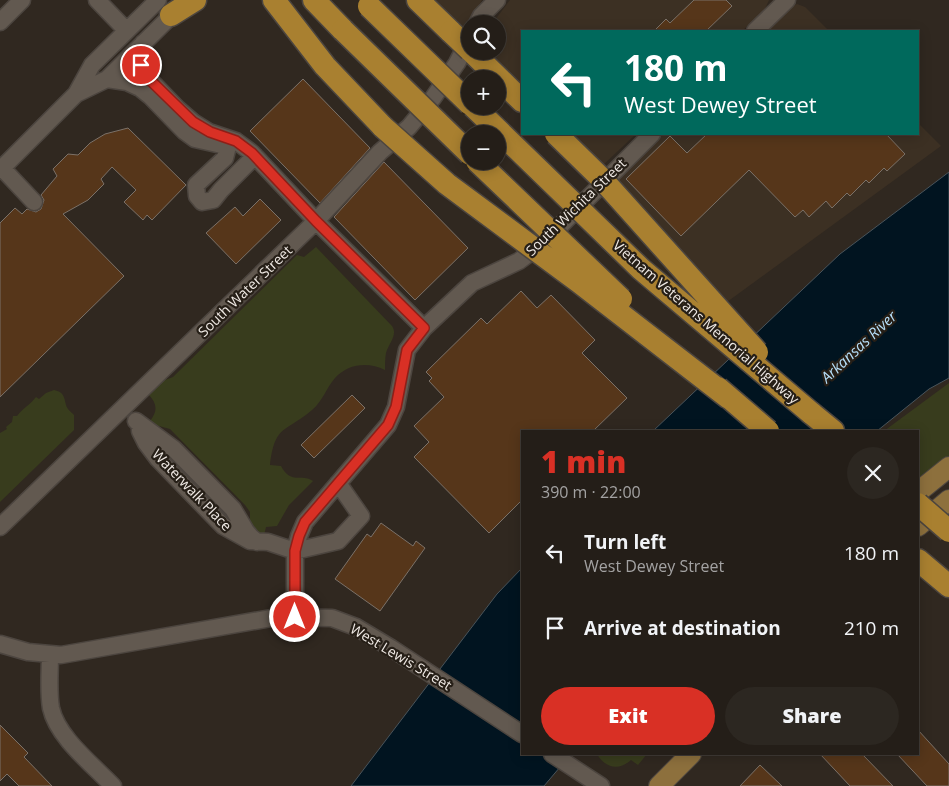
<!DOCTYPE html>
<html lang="en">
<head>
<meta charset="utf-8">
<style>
  body { margin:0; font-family:"Open Sans",sans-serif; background:#2c2721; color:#f1f3f6; height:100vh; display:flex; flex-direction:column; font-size:19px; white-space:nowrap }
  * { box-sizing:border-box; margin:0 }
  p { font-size:16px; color:#a3a2a2 }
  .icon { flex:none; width:28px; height:28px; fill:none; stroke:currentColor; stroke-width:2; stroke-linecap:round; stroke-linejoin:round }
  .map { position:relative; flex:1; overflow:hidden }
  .panel { position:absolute; left:521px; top:430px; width:398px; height:325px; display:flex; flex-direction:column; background:#241e18; border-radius:0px; box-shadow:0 2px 12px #0003,0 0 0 1px #413c37 }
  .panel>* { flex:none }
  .banner { position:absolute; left:521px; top:30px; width:398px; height:105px; border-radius:0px; box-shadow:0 2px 12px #0003,0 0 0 1px #413c37; background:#00695c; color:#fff; overflow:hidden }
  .fabs { position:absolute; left:461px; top:15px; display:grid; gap:10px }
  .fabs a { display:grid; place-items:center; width:45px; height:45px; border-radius:50%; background:#241e18; box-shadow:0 2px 12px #0003,0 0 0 1px #413c37; font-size:25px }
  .pin { position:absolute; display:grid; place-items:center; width:42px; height:42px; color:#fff; margin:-21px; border:2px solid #fff; border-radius:50%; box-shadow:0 1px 5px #0007 }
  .me { position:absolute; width:55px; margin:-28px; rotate:0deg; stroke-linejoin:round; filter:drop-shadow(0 0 4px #0008) }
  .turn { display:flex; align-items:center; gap:18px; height:105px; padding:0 20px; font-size:22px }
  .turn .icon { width:65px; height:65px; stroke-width:2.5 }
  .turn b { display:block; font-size:35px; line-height:42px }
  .round { display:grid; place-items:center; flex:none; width:52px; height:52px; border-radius:26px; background:#2c2721 }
  .overview { display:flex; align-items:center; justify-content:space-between; height:85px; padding:0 20px }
  h1 { font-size:30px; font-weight:800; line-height:38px; color:#d93025 }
  .cta { display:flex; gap:10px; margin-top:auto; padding:10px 20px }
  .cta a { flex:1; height:58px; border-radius:30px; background:#d93025; color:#fff; font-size:20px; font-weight:800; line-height:58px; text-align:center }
  .cta a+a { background:#2c2721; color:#f1f3f6 }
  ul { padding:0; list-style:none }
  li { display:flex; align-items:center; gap:15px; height:75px; padding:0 20px }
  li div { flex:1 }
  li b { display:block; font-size:19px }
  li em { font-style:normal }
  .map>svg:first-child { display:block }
  .built { fill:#3c3023 }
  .green { fill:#383c1d }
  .water { fill:#011420; stroke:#49545b }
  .building { fill:#56361a; stroke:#7b7168 }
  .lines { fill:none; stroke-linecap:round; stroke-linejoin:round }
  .minor-casing { stroke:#4c453f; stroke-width:19 }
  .major-casing { stroke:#4c453f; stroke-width:22 }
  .highway-casing { stroke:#4c453f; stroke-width:25 }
  .minor { stroke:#625950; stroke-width:16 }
  .major { stroke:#8d703d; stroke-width:20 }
  .highway { stroke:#a98030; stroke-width:22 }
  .highway-bridge-casing { stroke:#4c453f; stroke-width:25; stroke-linecap:butt }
  .highway-bridge { stroke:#a98030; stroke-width:22 }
  .route-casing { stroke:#8d1f18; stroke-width:12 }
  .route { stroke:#d93025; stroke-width:9 }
  .labels { text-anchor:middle; stroke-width:4.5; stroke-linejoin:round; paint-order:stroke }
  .street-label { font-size:14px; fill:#f1ebe6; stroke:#261f17 }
  .water-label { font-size:15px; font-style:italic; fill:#b5ddf7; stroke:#261f17 }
</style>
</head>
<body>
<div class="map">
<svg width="949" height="786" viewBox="0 0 949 786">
  <rect width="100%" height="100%" fill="#302820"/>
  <path class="built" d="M431,0H482L473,15L466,35Z
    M510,0H769L764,11L742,31H522V90L482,51H498V24H492Z
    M797,4L805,7L829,31H767L790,8Z
    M918,123L941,146L727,302L615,180L663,134H918Z
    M569,134H636L602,166Z"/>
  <path class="green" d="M316,247L392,326C398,335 389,343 386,353C385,358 385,364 385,370C368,361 347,364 335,378C326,388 323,401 312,410C285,433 275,424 270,465L281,466C291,485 301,473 313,481L289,505L277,526L266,527L264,535L260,534L250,526V512L245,505L170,429L148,423C158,412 158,404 148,394L160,382L173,377L297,255L304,257Z
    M949,383V456L918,484V431H884Z
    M54,390C64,392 64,397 66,405C67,409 71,412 74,415V430L0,502V433L7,429L6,427L12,422L13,416H17C23,408 30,405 36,397L39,399L46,393Z
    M597,754H647L638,765L631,760C619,771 605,768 597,754Z"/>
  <path class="water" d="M949,172V378L929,389L877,431H653L840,254Z
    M522,568V754H571L544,786H351L497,594Z"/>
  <path class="building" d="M694,0H726L732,6L706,31H654L666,19L670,23Z
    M303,79L370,148L320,203L250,131Z
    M128,128L186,185L152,220L147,215L143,220L124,202L136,190L112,167L101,179L104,184L88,200L63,214L124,276L0,397V223L15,208L22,214L27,209L36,212L41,209L44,200L41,195L57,176L53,169L68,154L78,155L90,143L105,134Z
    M707,134H886L905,154L887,171L884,168L869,183L866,180L850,196L847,193L832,208L826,201L809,217L803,210L795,217L749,170L681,236L626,179L670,136L687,153Z
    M384,162L468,248L415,300L334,217Z
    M260,199L281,220L236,264L206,233L235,207L243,216Z
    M521,291L537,308L551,295L595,340L582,353L627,398L593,431H522V500L489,533L414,457L429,442L414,426L444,397L429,381L432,378L426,372L481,318L487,324Z
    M352,395L365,408L314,458L301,445Z
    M381,523L413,546L416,541L425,548L380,611L335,579L367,534L371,537Z
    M0,725L28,753L24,757L52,786H19L7,774L0,781Z
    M918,730L949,764V786H927L897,754H918Z
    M820,754H862L893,786H850Z
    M760,765L782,786H740Z"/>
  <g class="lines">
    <g class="minor-casing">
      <path id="minor" d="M97,0L126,30
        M0,22L22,0
        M477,24L481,16L497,0
        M755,31L787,0
        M143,43L141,65L148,78L178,109L193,122L209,132L236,141L252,153L316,221L424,328
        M107,79L127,82L140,88L150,96L184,131L195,139L226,146
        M76,94L107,79L179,8
        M228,146L225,158L196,185L197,196L202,202L213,200L221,190L255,156
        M2,168L34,202
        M0,170L76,94L92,65L158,0
        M136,421L174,449L233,509L246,531L251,537L257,542
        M140,425V431L146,443L158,459L223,526L250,541L268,542L295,551L338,541L361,516L338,483
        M0,527L316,221L380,152L409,127L433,98L457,63L470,38
        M295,617V551L299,536L305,522L388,425L396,407L407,350L424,328L472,283L519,261L543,243L652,134
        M0,644L28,652L61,655L277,617L332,618L356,627L391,648L522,734
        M50,654C50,672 48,691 51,708C57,737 93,765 113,786
        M552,754L601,786"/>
    </g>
    <g class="major-casing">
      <path id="major" d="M918,492L949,467
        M918,526L949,500
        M659,786L691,754"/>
    </g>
    <g class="highway-casing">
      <path id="highway" d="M274,0L325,66L383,127
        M314,0L343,30
        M418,0L451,32
        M171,15L195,0
        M471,51L522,101
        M811,413L833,431
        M918,560L949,586"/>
    </g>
    <use href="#minor" class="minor"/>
    <use href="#major" class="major"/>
    <use href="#highway" class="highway"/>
    <g class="highway-bridge-casing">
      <path id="highway-bridge" d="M369,6L470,104
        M343,30L470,154
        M451,32L470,50
        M473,106L641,269L811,413
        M383,127L447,184L579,282L729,398
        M556,134L601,178L757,352
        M477,161L621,299
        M718,388L768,431
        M918,504L949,531"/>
    </g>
    <use href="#highway-bridge" class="highway-bridge"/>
  </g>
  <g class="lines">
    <g class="route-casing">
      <path id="route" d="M141,65L148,78L193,122L210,132L236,141L252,153L316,221L424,328L407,350L396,407L388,425L305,522L299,536L295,551V617"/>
    </g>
    <use href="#route" class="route"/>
  </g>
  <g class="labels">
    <g class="street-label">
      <text transform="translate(576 207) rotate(-44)" y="5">South Wichita Street</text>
      <text transform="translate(245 291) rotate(-44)" y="5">South Water Street</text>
      <text transform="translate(706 322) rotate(41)" y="5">Vietnam Veterans Memorial Highway</text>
      <text transform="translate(192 490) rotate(46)" y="5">Waterwalk Place</text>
      <text transform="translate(401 657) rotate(31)" y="5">West Lewis Street</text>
    </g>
    <g class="water-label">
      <text transform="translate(859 347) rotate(-43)" y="5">Arkansas River</text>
    </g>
  </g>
</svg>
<div class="fabs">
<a><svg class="icon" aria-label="search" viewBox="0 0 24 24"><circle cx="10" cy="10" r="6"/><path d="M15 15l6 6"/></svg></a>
<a>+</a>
<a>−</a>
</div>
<div class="pin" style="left:141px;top:65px;background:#d93025"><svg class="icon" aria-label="arrive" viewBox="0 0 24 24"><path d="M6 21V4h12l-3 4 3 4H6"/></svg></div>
<svg class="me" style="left:295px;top:617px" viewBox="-20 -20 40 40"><circle r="17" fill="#d93025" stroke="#fff" stroke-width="3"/><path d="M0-11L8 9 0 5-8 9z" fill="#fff"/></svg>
<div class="banner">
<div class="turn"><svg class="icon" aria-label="left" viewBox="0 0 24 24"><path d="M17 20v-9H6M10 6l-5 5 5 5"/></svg><div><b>180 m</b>West Dewey Street</div></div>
</div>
<section class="panel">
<div class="overview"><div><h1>1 min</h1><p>390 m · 22:00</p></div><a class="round"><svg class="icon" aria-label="close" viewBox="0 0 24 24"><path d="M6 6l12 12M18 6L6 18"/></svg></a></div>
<ul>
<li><svg class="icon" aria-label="left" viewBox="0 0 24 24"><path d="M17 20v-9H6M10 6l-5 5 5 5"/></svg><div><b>Turn left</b><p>West Dewey Street</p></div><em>180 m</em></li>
<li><svg class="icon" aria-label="arrive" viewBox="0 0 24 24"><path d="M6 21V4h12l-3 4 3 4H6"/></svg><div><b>Arrive at destination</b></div><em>210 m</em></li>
</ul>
<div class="cta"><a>Exit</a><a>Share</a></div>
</section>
</div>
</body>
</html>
